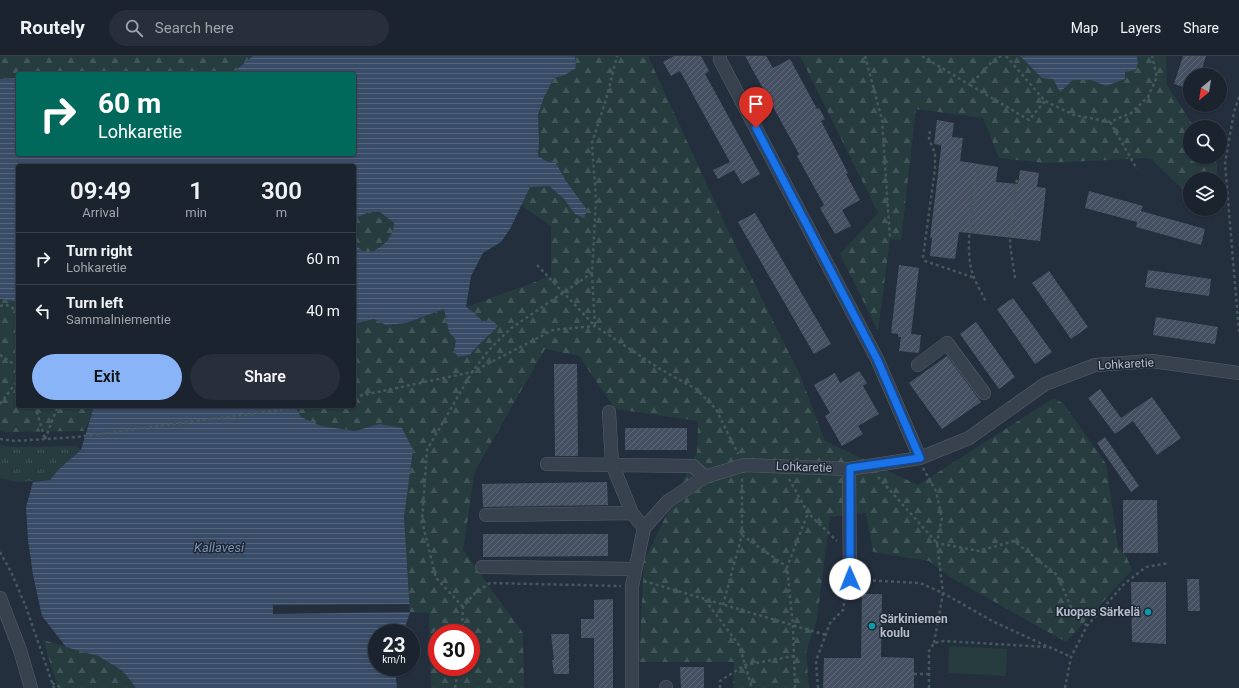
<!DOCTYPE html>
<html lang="en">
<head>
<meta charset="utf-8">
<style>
  body { margin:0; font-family:Roboto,sans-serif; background:#282f3a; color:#f1f3f6; height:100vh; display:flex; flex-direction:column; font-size:15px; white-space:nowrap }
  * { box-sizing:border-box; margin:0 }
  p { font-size:13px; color:#a0a4aa }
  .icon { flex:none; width:22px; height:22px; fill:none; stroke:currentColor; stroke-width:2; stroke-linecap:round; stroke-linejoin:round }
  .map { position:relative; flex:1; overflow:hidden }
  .panel { position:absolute; left:16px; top:108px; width:340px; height:244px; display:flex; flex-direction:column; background:#1b232e; border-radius:4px; box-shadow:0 1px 3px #0004,0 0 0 1px #39404a }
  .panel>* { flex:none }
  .banner { position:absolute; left:16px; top:16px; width:340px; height:84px; border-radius:4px; box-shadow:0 1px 3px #0004,0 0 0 1px #39404a; background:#00695c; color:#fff; overflow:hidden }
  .needle { width:26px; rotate:210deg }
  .controls { position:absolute; left:1183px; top:12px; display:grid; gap:8px }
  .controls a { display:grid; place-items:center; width:44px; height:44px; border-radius:50%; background:#1b232e; box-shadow:0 1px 3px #0004,0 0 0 1px #39404a; font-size:20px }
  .speed { position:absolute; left:368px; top:568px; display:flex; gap:8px; font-size:20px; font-weight:700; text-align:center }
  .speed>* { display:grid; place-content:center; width:52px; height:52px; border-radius:50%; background:#1b232e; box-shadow:0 1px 3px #0004,0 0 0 1px #39404a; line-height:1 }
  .speed small { font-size:10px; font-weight:400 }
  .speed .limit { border:6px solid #d22; background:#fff; color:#111 }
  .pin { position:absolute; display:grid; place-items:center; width:34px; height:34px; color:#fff; margin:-41px -17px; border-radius:50% 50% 50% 0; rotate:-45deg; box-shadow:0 0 4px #0007 }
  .pin .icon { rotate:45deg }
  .me { position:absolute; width:44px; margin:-22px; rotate:359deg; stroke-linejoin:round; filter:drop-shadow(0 0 3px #0008) }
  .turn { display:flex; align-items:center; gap:14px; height:84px; padding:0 16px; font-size:18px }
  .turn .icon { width:52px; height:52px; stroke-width:2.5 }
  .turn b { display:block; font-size:28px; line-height:34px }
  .eta { display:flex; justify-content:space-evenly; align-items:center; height:68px; text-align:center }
  .eta b { font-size:24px; font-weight:600; line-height:28px }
  .primary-button { display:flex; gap:8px; margin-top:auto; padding:8px 16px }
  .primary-button a { flex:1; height:46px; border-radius:24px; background:#8ab4f8; color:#111; font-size:16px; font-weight:600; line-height:46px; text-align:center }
  .primary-button a+a { background:#282f3a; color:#f1f3f6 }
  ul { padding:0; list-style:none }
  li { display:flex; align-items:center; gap:12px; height:52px; padding:0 16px; border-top:1px solid #39404a }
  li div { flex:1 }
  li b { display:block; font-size:15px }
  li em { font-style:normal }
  header { display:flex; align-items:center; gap:24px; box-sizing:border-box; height:56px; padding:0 20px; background:#1b232e; border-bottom:1px solid #39404a }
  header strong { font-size:19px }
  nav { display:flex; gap:22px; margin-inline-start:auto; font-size:14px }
  .search { width:280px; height:36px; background:#282f3a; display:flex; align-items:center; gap:10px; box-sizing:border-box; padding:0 14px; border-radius:22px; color:#a0a4aa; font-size:15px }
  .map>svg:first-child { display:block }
  .grass { fill:url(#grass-tufts) }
  .forest { fill:url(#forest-firs); fill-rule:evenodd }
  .park { fill:#263c3f }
  .water { fill:url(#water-rules); fill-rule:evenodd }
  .pier { fill:#242f3e }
  .building { fill:url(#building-hatch) }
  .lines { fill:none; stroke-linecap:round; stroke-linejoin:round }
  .minor-casing { stroke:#565f6c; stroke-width:14 }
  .path { stroke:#44595c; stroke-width:2.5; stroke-dasharray:3 3; stroke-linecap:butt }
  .minor { stroke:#38414e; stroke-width:13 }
  .route-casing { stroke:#114b97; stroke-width:10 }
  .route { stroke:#1a73e8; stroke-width:7 }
  .culture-dot { fill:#0f9aa8; stroke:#1d2633; stroke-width:1.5 }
  .labels { text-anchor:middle; stroke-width:3; stroke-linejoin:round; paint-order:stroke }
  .street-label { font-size:12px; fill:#b4bcc9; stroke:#1d2633 }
  .poi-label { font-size:12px; font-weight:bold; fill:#b4bcc9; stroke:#1d2633; text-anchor:end }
  .water-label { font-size:13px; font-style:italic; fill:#7c92b1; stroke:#1d2633 }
</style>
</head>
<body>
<header>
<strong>Routely</strong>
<div class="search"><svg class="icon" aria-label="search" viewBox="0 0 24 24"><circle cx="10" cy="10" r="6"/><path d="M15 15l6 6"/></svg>Search here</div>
<nav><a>Map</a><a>Layers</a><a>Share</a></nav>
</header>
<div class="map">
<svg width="1239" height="632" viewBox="0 0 1239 632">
  <defs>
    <pattern id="grass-tufts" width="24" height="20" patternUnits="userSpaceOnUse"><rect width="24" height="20" fill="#263c3f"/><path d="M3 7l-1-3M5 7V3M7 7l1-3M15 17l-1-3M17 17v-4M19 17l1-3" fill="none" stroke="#435659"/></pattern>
    <pattern id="forest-firs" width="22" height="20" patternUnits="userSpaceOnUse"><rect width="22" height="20" fill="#263c3f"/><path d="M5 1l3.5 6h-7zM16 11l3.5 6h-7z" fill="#435659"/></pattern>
    <pattern id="water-rules" width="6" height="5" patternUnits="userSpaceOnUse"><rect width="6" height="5" fill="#394c67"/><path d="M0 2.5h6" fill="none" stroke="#53647b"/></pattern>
    <pattern id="building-hatch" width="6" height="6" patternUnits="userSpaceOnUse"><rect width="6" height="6" fill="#455162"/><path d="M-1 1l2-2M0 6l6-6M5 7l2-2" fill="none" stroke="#5d6877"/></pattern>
  </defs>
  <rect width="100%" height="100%" fill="#242f3e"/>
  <path class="grass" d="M0,389L12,391L76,390L81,394L59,413L50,424L17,426L0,422Z"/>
  <path class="forest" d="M0,0H253L235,15L204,18H18V22L0,23Z
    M575,0H648L724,166L800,319L825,385L918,429L1054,342L1064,348L1106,408L1118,491L1126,500L1132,514L1066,586L950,521L929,505L873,496L866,457L830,461L817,563L806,596L809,632H733L734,606H639L644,505L697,396L698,365L615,353L579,300L545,293L475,415L463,494L523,577L524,632H431L429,557L410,556L404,461L413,394L379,368L355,375L321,370L301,361L295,350H354V268L374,263L386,269L406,267L444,253L449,276L470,299L478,289L488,281L493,265H482L475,257L466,251L551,220V170L521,149L530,131L549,130L564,143L576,158L574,137L566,125L556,107L546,105L538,100L539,85L538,60L544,41L554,22L565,19L576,12ZM437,577H471V611H437Z
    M800,0H1020L1042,22L1073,24H1091L1106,30L1138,6L1137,0H1166L1167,29L1194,71H1190V101H1213L1217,108V123H1190V140L1150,102L1046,107L999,102L983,62L916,53L901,184L890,183L878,275L840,198L878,157Z
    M369,156C383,156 384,158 394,167C393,184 382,192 368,197L361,194L356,189L355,167L358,161Z
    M0,243L18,246V350H94L90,363L84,375L5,376L0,375Z
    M43,584L98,600L123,615L136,632H58Z"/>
  <path class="park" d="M949,590L1007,593L1006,620L948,617Z"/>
  <path class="water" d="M253,0H575L576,12L565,19L554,22L544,41L538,59L539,85L538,100L546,105L556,107L566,125L587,154L584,162L575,158L564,143L549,130L530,131L510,173L501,186L483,197L471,220L466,251L475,257L482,265H493L498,270C489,280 478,288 470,299L458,301L454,295L456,284L449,276L444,253L406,267L386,269L374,263L354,268V110H18V246L0,243V23L18,22V98H354V18H204L235,15ZM369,156H380L394,167C393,183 382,192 368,197L361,194L356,189L355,167L358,161Z
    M1020,0H1137L1138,6L1136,14L1125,16V23L1106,30L1091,24H1073L1060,36L1053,23L1042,22Z
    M94,350H295L301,361L321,370L355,375L379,368L402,372L413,394L404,461L410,556L403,577H377V611H395L397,632H136L123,615L98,600L66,591L42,560L33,519L28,484L26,451L33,426L50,424L59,413L81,394Z"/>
  <path class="pier" d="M409,548L410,556L273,558V549Z"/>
  <path class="building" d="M674,0H701L709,15L705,18L760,118L742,128L734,114L718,123L713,114L730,106L680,15L671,20L663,6Z
    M745,0H766L773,12L790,3L817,53L819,52L825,63L821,65L848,117L846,118L860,144L842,154L851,170L835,178L820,152L824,149L797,100L799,98Z
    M1183,0H1206L1200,19H1190V33L1174,28Z
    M937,64L954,67L952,81L963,82L960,105L998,111L996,126L1018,128L1020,114L1039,117L1037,131L1046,132L1040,185L959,176L955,203L930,200L932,182H930L941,93V89L934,88Z
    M1089,135L1143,150L1141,155L1205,173L1201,189L1136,171L1137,166L1085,152Z
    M755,157L831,288L814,298L738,166Z
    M899,209L919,212L911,278L921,279L919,297L899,295L901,281H898V278L891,277Z
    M1148,214L1211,223L1209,240L1145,231Z
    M1049,215L1088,271L1071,283L1032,227Z
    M1013,242L1052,296L1035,308L997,253Z
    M1156,261L1218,271L1215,288L1153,279Z
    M976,266L1015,321L999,333L960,278Z
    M947,300L981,346L942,373L909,327Z
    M554,308H577L578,400H555Z
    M859,315L867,327L863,330L879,358L858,370L863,378L842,390L825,360L830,357L814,329L835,317L840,327Z
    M1100,333L1121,362L1152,341L1181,382L1157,399L1133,365L1115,378L1088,342Z
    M625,372H687V394H625Z
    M1105,381L1139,430L1131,436L1097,387Z
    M607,426L608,449L483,451L482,428Z
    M1123,444H1157L1158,497H1123Z
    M483,478H608V500L483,501Z
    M1187,523H1199L1200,555H1188Z
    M1131,526H1166V588L1132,586Z
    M862,538H882L881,601L914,602V632H823L824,602H861Z
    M613,543V632H594V582H581V563H594V544Z
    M551,578H569V618H554L552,604H554Z
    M680,611H704V632H681Z"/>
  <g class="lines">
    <g class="minor-casing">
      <path id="minor" d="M720,0V4L877,303L920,402
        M918,309L947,287L984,337
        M609,356L612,408L632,457
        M547,408L693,410L705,421
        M849,413L850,523
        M486,459L632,457L644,472
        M482,511L635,513
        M0,542L20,594L31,632
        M666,631V632
        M632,632V530L644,472L668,445L705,421L744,409L849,413L920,402L969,382L1045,328L1095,309L1152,305L1239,317"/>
    </g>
    <path class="path" d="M865,0L882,64L890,183
      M922,0L970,29L992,6L1001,0
      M1006,0L1045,45L1074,59L1110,66L1131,57L1148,41L1157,21L1152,0
      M970,29L1029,64L1045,45
      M1239,41L1234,56L1225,107L1239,276
      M1110,66L1137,113
      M930,75L929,83L935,97V113L923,201L925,205L975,222
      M977,113C974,142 965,183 971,212C973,223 981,235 986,246
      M537,209L594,269
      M592,218L595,270
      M1015,222L1010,189L1011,166L1017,123
      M0,250L7,249L18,255
      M0,299L18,311
      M354,341L472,316L553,274L595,270L660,313L696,333L716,353L738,398
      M0,348L18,324
      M35,350L45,383
      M0,383L15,385L77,381L310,350
      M45,383L58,350
      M923,412L936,435L942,462L937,487L979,495L1014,485L1057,519L1071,551L1087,570
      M878,421L937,487L943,537L994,566L1071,601
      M789,423L808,457L837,485
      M742,479L787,511
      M0,496L11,516L26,551L54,632
      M861,524L920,527L943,537L934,587
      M644,525L826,579
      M705,544L739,589L752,632
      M723,549L742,479V422
      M463,551L436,522L422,465L427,394L472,316L489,294L510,273L592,217L596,144L592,87L607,40L617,0
      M462,577L463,551L475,537L490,527L621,530
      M914,618H930
      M52,627L62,632
      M455,632L459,611
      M720,632V625L745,609L794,600
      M795,632L793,570L787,511L808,457
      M818,632L816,605L830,567L843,554L846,534
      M929,632V595L934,587L944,585L1047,591
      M1065,632L1071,601L1087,570L1124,528L1146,511L1169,507"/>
    <use href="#minor" class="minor"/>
  </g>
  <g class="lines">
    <g class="route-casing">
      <path id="route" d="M756,72L877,303L920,402L850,412V523"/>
    </g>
    <use href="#route" class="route"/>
  </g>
  <g class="culture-dot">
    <circle cx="1148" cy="556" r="4"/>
    <circle cx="872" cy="570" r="4"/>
  </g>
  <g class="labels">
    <g class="street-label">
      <text transform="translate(1126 308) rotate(-3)" y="4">Lohkaretie</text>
      <text transform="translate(804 411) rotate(2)" y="4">Lohkaretie</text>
    </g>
    <g class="poi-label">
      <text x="1140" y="560">Kuopas Särkelä</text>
      <text x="880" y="567" text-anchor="start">Särkiniemen<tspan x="880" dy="14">koulu</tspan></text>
    </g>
    <g class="water-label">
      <text x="219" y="496">Kallavesi</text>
    </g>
  </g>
</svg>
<div class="controls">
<a><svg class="needle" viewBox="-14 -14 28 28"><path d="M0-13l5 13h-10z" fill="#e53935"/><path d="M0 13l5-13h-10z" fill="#a0a4aa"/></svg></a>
<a><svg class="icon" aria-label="search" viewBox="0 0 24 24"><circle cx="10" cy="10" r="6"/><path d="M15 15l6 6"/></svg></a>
<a><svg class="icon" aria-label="layers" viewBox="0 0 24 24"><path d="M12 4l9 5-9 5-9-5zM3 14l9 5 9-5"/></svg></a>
</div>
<div class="speed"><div>23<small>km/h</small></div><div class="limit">30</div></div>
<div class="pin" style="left:756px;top:72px;background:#d93025"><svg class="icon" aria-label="arrive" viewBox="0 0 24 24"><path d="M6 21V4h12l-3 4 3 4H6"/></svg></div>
<svg class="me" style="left:850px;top:523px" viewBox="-20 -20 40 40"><circle r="19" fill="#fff"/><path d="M0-13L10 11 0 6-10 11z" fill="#1a73e8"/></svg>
<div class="banner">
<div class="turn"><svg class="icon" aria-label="right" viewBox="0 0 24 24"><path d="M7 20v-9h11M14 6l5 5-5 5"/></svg><div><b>60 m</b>Lohkaretie</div></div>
</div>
<section class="panel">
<div class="eta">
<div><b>09:49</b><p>Arrival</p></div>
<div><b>1</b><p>min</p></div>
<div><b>300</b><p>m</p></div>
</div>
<ul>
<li><svg class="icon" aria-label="right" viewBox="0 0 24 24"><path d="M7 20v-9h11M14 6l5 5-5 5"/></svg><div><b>Turn right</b><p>Lohkaretie</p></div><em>60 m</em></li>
<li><svg class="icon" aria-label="left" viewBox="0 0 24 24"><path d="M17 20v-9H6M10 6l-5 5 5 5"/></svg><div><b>Turn left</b><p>Sammalniementie</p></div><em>40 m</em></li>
</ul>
<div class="primary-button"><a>Exit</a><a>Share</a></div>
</section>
</div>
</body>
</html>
